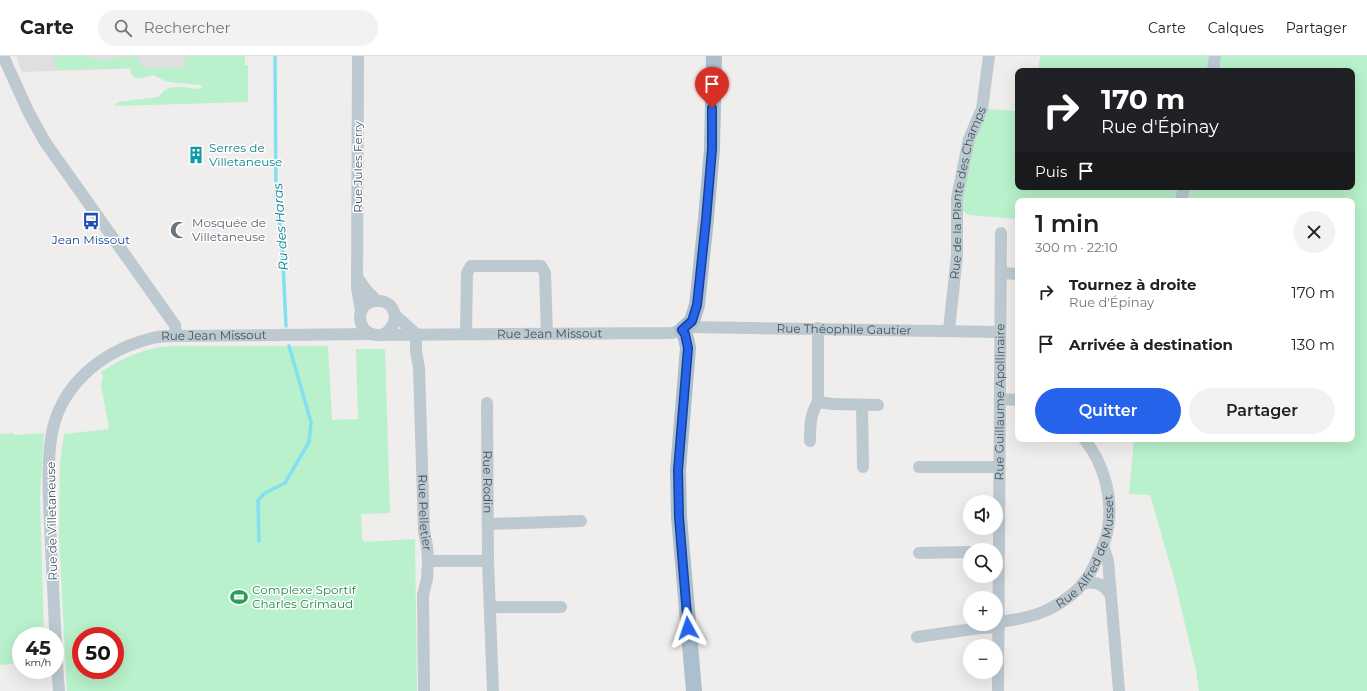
<!DOCTYPE html>
<html lang="fr">
<head>
<meta charset="utf-8">
<style>
  body { margin:0; font-family:Montserrat,sans-serif; background:#f2f2f2; color:#202124; height:100vh; display:flex; flex-direction:column; font-size:15px; white-space:nowrap }
  * { box-sizing:border-box; margin:0 }
  p { font-size:13px; color:#757577 }
  .icon { flex:none; width:22px; height:22px; fill:none; stroke:currentColor; stroke-width:2; stroke-linecap:round; stroke-linejoin:round }
  .map { position:relative; flex:1; overflow:hidden }
  .drawer { position:absolute; left:1015px; top:142px; width:340px; height:244px; display:flex; flex-direction:column; background:#fff; border-radius:8px; box-shadow:0 4px 16px #0002 }
  .drawer>* { flex:none }
  .top-card { position:absolute; left:1015px; top:12px; width:340px; height:122px; border-radius:8px; box-shadow:0 4px 16px #0002; background:#202124; color:#fff; overflow:hidden }
  .fabs { position:absolute; left:963px; top:439px; display:grid; gap:8px }
  .fabs a { display:grid; place-items:center; width:40px; height:40px; border-radius:50%; background:#fff; box-shadow:0 4px 16px #0002; font-size:20px }
  .speed { position:absolute; left:12px; top:571px; display:flex; gap:8px; font-size:20px; font-weight:700; text-align:center }
  .speed>* { display:grid; place-content:center; width:52px; height:52px; border-radius:50%; background:#fff; box-shadow:0 4px 16px #0002; line-height:1 }
  .speed small { font-size:10px; font-weight:400 }
  .speed .limit { border:6px solid #d22; background:#fff; color:#111 }
  .pin { position:absolute; display:grid; place-items:center; width:34px; height:34px; color:#fff; margin:-41px -17px; border-radius:50% 50% 50% 0; rotate:-45deg; box-shadow:0 0 4px #0007 }
  .pin .icon { rotate:45deg }
  .me { position:absolute; width:44px; margin:-22px; rotate:355deg; stroke-linejoin:round; filter:drop-shadow(0 0 3px #0008) }
  .turn { display:flex; align-items:center; gap:14px; height:84px; padding:0 20px; font-size:18px }
  .turn .icon { width:52px; height:52px; stroke-width:2.5 }
  .turn b { display:block; font-size:28px; line-height:34px }
  .then { display:flex; align-items:center; height:38px; padding:0 20px; background:#0003; gap:8px; font-size:15px }
  .round { display:grid; place-items:center; flex:none; width:42px; height:42px; border-radius:21px; background:#f2f2f2 }
  .summary { display:flex; align-items:center; justify-content:space-between; height:68px; padding:0 20px }
  h1 { font-size:24px; font-weight:600; line-height:30px }
  .cta { display:flex; gap:8px; margin-top:auto; padding:8px 20px }
  .cta a { flex:1; height:46px; border-radius:24px; background:#2563eb; color:#fff; font-size:16px; font-weight:600; line-height:46px; text-align:center }
  .cta a+a { background:#f2f2f2; color:#202124 }
  ul { padding:0; list-style:none }
  li { display:flex; align-items:center; gap:12px; height:52px; padding:0 20px }
  li div { flex:1 }
  li b { display:block; font-size:15px }
  li em { font-style:normal }
  header { display:flex; align-items:center; gap:24px; box-sizing:border-box; height:56px; padding:0 20px; background:#fff; border-bottom:1px solid #e0e0e0 }
  header strong { font-size:19px }
  nav { display:flex; gap:22px; margin-inline-start:auto; font-size:14px }
  .search { width:280px; height:36px; background:#f2f2f2; display:flex; align-items:center; gap:10px; box-sizing:border-box; padding:0 14px; border-radius:22px; color:#757577; font-size:15px }
  .map>svg:first-child { display:block }
  .education { fill:#e1dedf }
  .green { fill:#b8f1cb; fill-rule:evenodd }
  .lines { fill:none; stroke-linecap:round; stroke-linejoin:round }
  .stream { stroke:#82e0f1; stroke-width:3.5 }
  .minor { stroke:#bdc9d1; stroke-width:12 }
  .major { stroke:#abbfce; stroke-width:16 }
  .route-casing { stroke:#184099; stroke-width:10 }
  .route { stroke:#2563eb; stroke-width:7 }
  .labels { text-anchor:middle; stroke-width:3; stroke-linejoin:round; paint-order:stroke }
  .culture-label { font-size:12px; fill:#0d838f; stroke:#fff; text-anchor:start }
  .street-label { font-size:12px; fill:#45525c; stroke:#fff }
  .worship-label { font-size:12px; fill:#5b616d; stroke:#fff; text-anchor:start }
  .transit-label { font-size:12px; fill:#164399; stroke:#fff }
  .leisure-label { font-size:12px; fill:#27864d; stroke:#fff; text-anchor:start }
  .water-label { font-size:13px; font-style:italic; fill:#058198; stroke:#fff }
</style>
</head>
<body>
<header>
<strong>Carte</strong>
<div class="search"><svg class="icon" aria-label="search" viewBox="0 0 24 24"><circle cx="10" cy="10" r="6"/><path d="M15 15l6 6"/></svg>Rechercher</div>
<nav><a>Carte</a><a>Calques</a><a>Partager</a></nav>
</header>
<div class="map">
<svg width="1367" height="635" viewBox="0 0 1367 635">
  <rect width="100%" height="100%" fill="#f0eded"/>
  <path class="education" d="M16,0H245V9L22,16Z"/>
  <path class="green" d="M53,0H86L95,3L106,4L134,0L138,2L143,12L186,11L185,0H245V9H248V46L114,50L118,46L158,41C161,39 162,36 165,34C175,28 190,33 201,33L202,30L199,29L168,26L153,19C143,21 132,28 130,12L58,14Z
    M1040,0H1367V635H1199L1196,614L1174,522L1150,439L1129,438L1134,383H1352V145H1018V163L970,159L965,157L962,153L961,134L972,86L986,53L1018,55V131H1352V15H1038Z
    M173,290H328L332,364L358,363L356,293H385L390,457L361,458L362,484H364V486L415,483L417,635H67L59,481L60,407L64,378L109,373L101,329L103,320L101,316C124,301 146,291 173,290ZM81,580H115V614H81Z
    M14,377V379L44,377L40,441L44,580H21V607L0,609V378Z"/>
  <g class="lines">
    <path class="stream" d="M275,0L276,141L282,186L286,270
      M259,485L258,444L265,437L285,427L309,386L311,366L289,290"/>
    <g class="minor">
      <path d="M3,0L29,57L45,86L172,265L175,269L176,280"/>
      <path d="M358,0L357,232L361,255"/>
      <path d="M1213,15L1215,0"/>
      <path d="M1181,145L1184,131"/>
      <path d="M1001,217L1018,218"/>
      <path d="M357,221L366,234L377,245"/>
      <path d="M395,259L416,278"/>
      <path id="s1" d="M687,271L1000,276"/>
      <path id="s2" d="M949,274L957,199V142L969,83L982,53L989,0"/>
      <path id="s3" d="M416,278V295L419,312L424,475L427,490L428,505L427,523L423,539L424,635"/>
      <path d="M466,278L467,217L471,210H541L545,217L547,278"/>
      <path id="s4" d="M382,279C401,271 398,244 377,245C355,245 354,276 376,279L672,277L682,274"/>
      <path d="M1000,343L1018,344"/>
      <path d="M818,346L833,348L878,349"/>
      <path id="s5" d="M487,347L488,505L493,635"/>
      <path d="M862,349L863,411"/>
      <path d="M810,385C810,371 810,358 818,346V272"/>
      <path d="M919,411H999"/>
      <path d="M489,468L581,465"/>
      <path d="M1103,490L1108,505L1119,635"/>
      <path d="M919,497L970,496"/>
      <path d="M428,505H488"/>
      <path d="M1082,528C1094,524 1104,528 1110,538"/>
      <path d="M490,551H561"/>
      <path id="s6" d="M999,566C1030,562 1053,556 1077,534C1087,525 1093,513 1098,501C1102,492 1107,482 1108,472C1113,441 1104,407 1084,383"/>
      <path d="M917,581L980,572L999,571"/>
      <path id="s7" d="M59,635C55,588 54,540 51,492C50,456 46,419 51,383C58,331 100,296 149,283C157,280 167,280 176,280L372,278"/>
      <path id="s8" d="M998,635L1001,177"/>
    </g>
    <path class="major" d="M694,635L679,461L678,414L688,292L686,282L682,274L692,265L697,249L706,163L712,93L714,0"/>
  </g>
  <g class="lines">
    <g class="route-casing">
      <path id="route" d="M688,572L679,461L678,414L688,292L685,278L682,274L692,265L697,249L706,164L712,93V52"/>
    </g>
    <use href="#route" class="route"/>
  </g>
  <defs>
    <g id="building-bare" transform="scale(1.38)"><path d="M-4-6H4V6H1V3H-1V6H-4ZM-2.5-4.3h1.7v1.8h-1.7ZM.8-4.3h1.7v1.8H.8ZM-2.5-1h1.7V.8h-1.7ZM.8-1h1.7V.8H.8Z" fill="#0f9aa8" stroke="#fff" stroke-width="2.5" paint-order="stroke"/></g>
    <g id="bus-bare" transform="scale(1.38)"><path d="M-5-6H5V4H4V6H2V4H-2V6H-4V4H-5ZM-3.5-4V0h7V-4ZM-3.5 1.2v1.5H-2V1.2ZM2 1.2v1.5H3.5V1.2Z" fill="#1a4fb4" stroke="#fff" stroke-width="2.5" paint-order="stroke"/></g>
    <g id="mosque-bare" transform="scale(1.38)"><path d="M3.5-4.9A6 6 0 1 0 3.5 4.9A5 5 0 1 1 3.5-4.9Z" fill="#6b7280" stroke="#fff" stroke-width="2.5" paint-order="stroke"/></g>
    <g id="stadium-bare" transform="scale(1.38)"><path d="M0-5a6.5 5 0 1 0 0 10a6.5 5 0 1 0 0-10ZM-3.5-1.8h7v3.6h-7Z" fill="#2e9e5b" stroke="#fff" stroke-width="2.5" paint-order="stroke"/></g>
  </defs>
  <g fill-rule="evenodd">
    <use href="#building-bare" x="196" y="99"/>
    <use href="#bus-bare" x="91" y="165"/>
    <use href="#mosque-bare" x="179" y="174"/>
    <use href="#stadium-bare" x="239" y="541"/>
  </g>
  <g class="labels">
    <g class="culture-label">
      <text x="209" y="96">Serres de<tspan x="209" dy="14">Villetaneuse</tspan></text>
    </g>
    <g class="street-label">
      <text transform="translate(358 111) rotate(-90)" y="4">Rue Jules Ferry</text>
      <text dy="4" stroke="none"><textPath href="#s2" startOffset="139">Rue de la Plante des Champs</textPath></text>
      <text dy="4" stroke="none"><textPath href="#s1" startOffset="157">Rue Théophile Gautier</textPath></text>
      <text dy="4" stroke="none"><textPath href="#s4" startOffset="276">Rue Jean Missout</textPath></text>
      <text dy="4" stroke="none"><textPath href="#s7" startOffset="466">Rue Jean Missout</textPath></text>
      <text dy="4" stroke="none"><textPath href="#s8" startOffset="289">Rue Guillaume Apollinaire</textPath></text>
      <text dy="4" stroke="none"><textPath href="#s5" startOffset="79">Rue Rodin</textPath></text>
      <text dy="4" stroke="none"><textPath href="#s3" startOffset="179">Rue Pelletier</textPath></text>
      <text transform="translate(52 465) rotate(-91)" y="4">Rue de Villetaneuse</text>
      <text dy="4" stroke="none"><textPath href="#s6" startOffset="125">Rue Alfred de Musset</textPath></text>
    </g>
    <g class="worship-label">
      <text x="192" y="171">Mosquée de<tspan x="192" dy="14">Villetaneuse</tspan></text>
    </g>
    <g class="transit-label">
      <text x="91" y="188">Jean Missout</text>
    </g>
    <g class="leisure-label">
      <text x="252" y="538">Complexe Sportif<tspan x="252" dy="14">Charles Grimaud</tspan></text>
    </g>
    <g class="water-label">
      <text transform="translate(280 171) rotate(-94)" y="5">Ru des Haras</text>
    </g>
  </g>
</svg>
<div class="fabs">
<a><svg class="icon" aria-label="sound" viewBox="0 0 24 24"><path d="M4 9h4l5-4v14l-5-4H4zM17 9q2 3 0 6"/></svg></a>
<a><svg class="icon" aria-label="search" viewBox="0 0 24 24"><circle cx="10" cy="10" r="6"/><path d="M15 15l6 6"/></svg></a>
<a>+</a>
<a>−</a>
</div>
<div class="speed"><div>45<small>km/h</small></div><div class="limit">50</div></div>
<div class="pin" style="left:712px;top:52px;background:#d93025"><svg class="icon" aria-label="arrive" viewBox="0 0 24 24"><path d="M6 21V4h12l-3 4 3 4H6"/></svg></div>
<svg class="me" style="left:688px;top:572px" viewBox="-20 -20 40 40"><path d="M0-17L14 15 0 8-14 15z" fill="#2563eb" stroke="#fff" stroke-width="4"/></svg>
<div class="top-card">
<div class="turn"><svg class="icon" aria-label="right" viewBox="0 0 24 24"><path d="M7 20v-9h11M14 6l5 5-5 5"/></svg><div><b>170 m</b>Rue d'Épinay</div></div>
<div class="then">Puis<svg class="icon" aria-label="arrive" viewBox="0 0 24 24"><path d="M6 21V4h12l-3 4 3 4H6"/></svg></div>
</div>
<section class="drawer">
<div class="summary"><div><h1>1 min</h1><p>300 m · 22:10</p></div><a class="round"><svg class="icon" aria-label="close" viewBox="0 0 24 24"><path d="M6 6l12 12M18 6L6 18"/></svg></a></div>
<ul>
<li><svg class="icon" aria-label="right" viewBox="0 0 24 24"><path d="M7 20v-9h11M14 6l5 5-5 5"/></svg><div><b>Tournez à droite</b><p>Rue d'Épinay</p></div><em>170 m</em></li>
<li><svg class="icon" aria-label="arrive" viewBox="0 0 24 24"><path d="M6 21V4h12l-3 4 3 4H6"/></svg><div><b>Arrivée à destination</b></div><em>130 m</em></li>
</ul>
<div class="cta"><a>Quitter</a><a>Partager</a></div>
</section>
</div>
</body>
</html>
